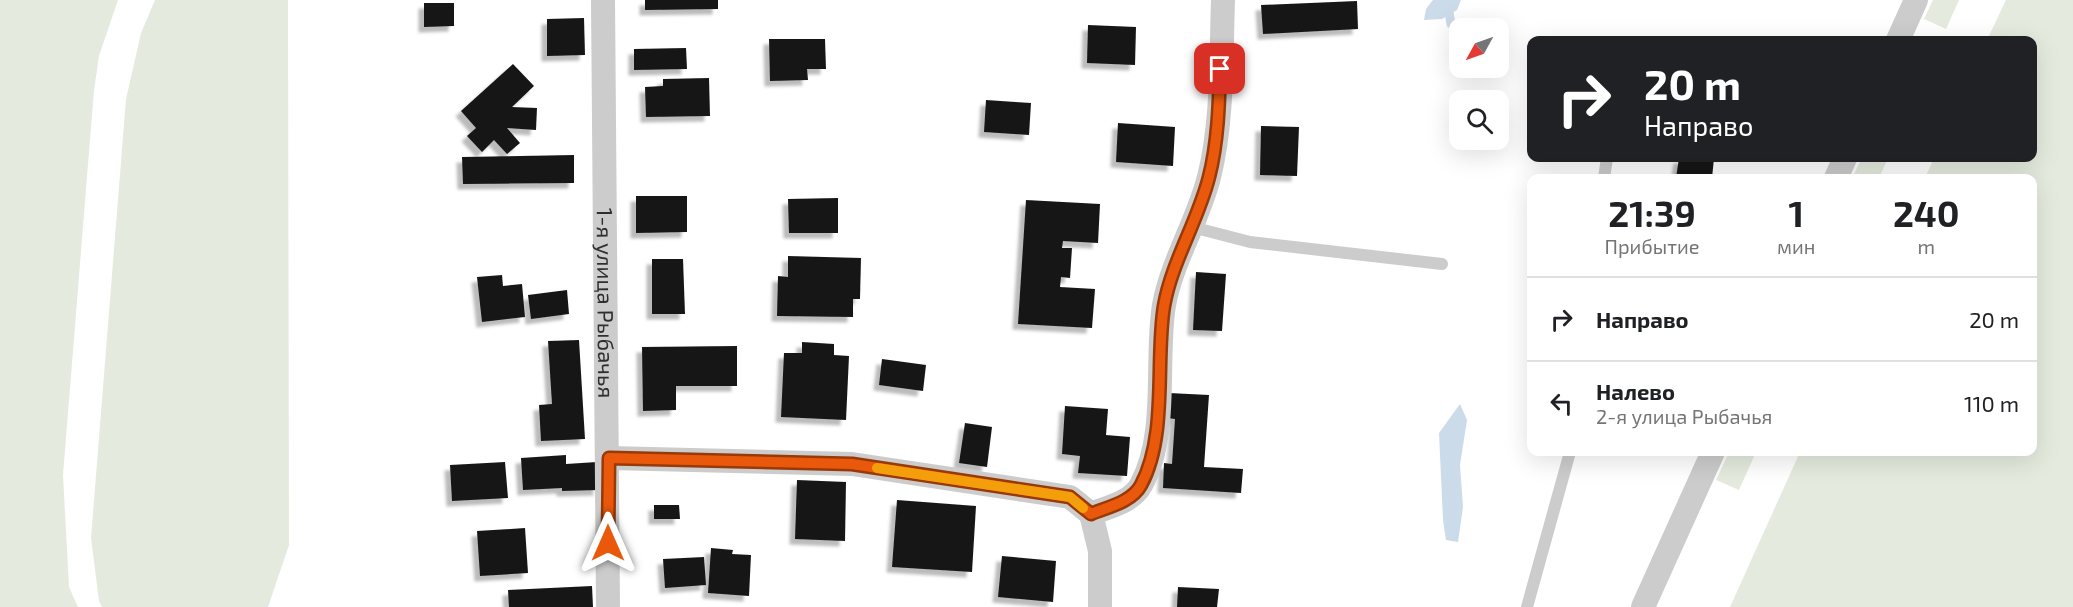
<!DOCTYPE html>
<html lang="ru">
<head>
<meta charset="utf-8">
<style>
  body { margin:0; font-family:"Exo 2",sans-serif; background:#f2f2f2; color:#202124; height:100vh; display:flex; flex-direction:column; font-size:22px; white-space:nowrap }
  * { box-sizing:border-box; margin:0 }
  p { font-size:20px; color:#757577 }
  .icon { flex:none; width:33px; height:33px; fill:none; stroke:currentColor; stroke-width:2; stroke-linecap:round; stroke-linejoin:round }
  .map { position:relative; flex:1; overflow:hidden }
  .panel { position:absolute; left:1527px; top:174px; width:510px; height:282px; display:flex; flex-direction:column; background:#fff; border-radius:12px; box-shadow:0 6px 24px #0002 }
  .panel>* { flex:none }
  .guide { position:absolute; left:1527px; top:36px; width:510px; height:126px; border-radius:12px; box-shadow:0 6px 24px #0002; background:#202124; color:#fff; overflow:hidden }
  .needle { width:39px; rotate:230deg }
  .buttons { position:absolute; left:1449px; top:18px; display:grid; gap:12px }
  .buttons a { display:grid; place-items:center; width:60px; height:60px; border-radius:12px; background:#fff; box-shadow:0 6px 24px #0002; font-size:30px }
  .pin { position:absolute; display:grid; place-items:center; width:51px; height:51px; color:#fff; margin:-26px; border-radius:12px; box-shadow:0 3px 9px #0006 }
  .me { position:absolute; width:66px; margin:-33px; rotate:0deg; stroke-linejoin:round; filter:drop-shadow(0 0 4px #0008) }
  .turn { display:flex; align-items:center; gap:21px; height:126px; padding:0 18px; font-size:27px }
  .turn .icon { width:78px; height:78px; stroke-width:2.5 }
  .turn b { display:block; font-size:42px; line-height:51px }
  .eta { display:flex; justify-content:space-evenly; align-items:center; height:102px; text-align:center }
  .eta b { font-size:36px; font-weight:700; line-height:42px }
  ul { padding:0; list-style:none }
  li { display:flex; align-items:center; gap:18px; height:84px; padding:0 18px; border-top:2px solid #e0e0e0 }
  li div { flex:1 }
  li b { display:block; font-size:22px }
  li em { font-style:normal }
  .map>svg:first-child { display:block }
  .green { fill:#e4ebde }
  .water { fill:#ccdbe9 }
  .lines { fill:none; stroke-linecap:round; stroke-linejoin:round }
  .stream { stroke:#ccdbe9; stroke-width:9 }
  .building { fill:#161616; filter:url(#shadow) }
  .service { stroke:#ccc; stroke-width:12 }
  .minor { stroke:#ccc; stroke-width:24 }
  .route-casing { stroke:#983908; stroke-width:15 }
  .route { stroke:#ea580c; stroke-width:10 }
  .slow { stroke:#f59e0b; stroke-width:10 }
  .labels { text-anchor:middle; stroke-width:6; stroke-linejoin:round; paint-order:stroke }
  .street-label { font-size:22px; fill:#2f2f2f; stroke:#fff }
</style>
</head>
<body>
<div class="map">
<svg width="2073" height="607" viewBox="0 0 2073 607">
  <defs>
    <filter id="shadow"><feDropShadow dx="-5.5" dy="5.5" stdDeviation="1.5" flood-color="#0004"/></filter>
  </defs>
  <rect width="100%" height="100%" fill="#fff"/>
  <path class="green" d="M0,0H118L99,56L94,90L63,475L69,587L78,607H0Z
    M155,0H288L289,545L268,607H102L99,601L91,538L126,99L141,33Z
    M1933,0H1959L1946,29L1924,19Z
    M2006,0H2073V607H1730L1800,452H2032V178H1925L1934,158H2032V40H1987Z
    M1862,158H1888L1879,178H1852Z
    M1729,452H1756L1739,490L1716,480Z"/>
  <path class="water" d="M1433,0H1461L1457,10L1442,19L1424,20L1426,9Z
    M1460,404L1467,420L1460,465L1463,507L1458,542L1446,540L1443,520L1439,433Z"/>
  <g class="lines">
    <path class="stream" d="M1447,0L1451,24"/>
  </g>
  <path class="building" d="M645,0H718V9L645,10Z
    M1357,1L1358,29L1263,34L1261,5Z
    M424,3H454V26L424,27Z
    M584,18L585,55L547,56V19Z
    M1088,25L1136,27L1135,65L1087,63Z
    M769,39H825L826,69H807L808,80L770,81Z
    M686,48L687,69L634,70V49Z
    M513,64L534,86L512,107L537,108L536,130L507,128L520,143L507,154L494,140L482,152L467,136L476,128L461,111Z
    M709,78L710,116L646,117L645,87L663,86V79Z
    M986,100L1031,103L1029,135L984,132Z
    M1118,123L1175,127L1173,166L1116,162Z
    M1261,126L1299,127L1297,176L1260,175Z
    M574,155V183L463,184L462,157Z
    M1679,158H1714L1712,178H1676Z
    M636,196H687V232L636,233Z
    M838,198V233H789L788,199Z
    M1026,200L1100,204L1098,243L1063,241L1062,248H1072L1070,278L1061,277L1060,287L1095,289L1092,328L1018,324Z
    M788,256L861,258L860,299H853V317L777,316L778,276L788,277Z
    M652,259H683L685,314H652Z
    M1196,272L1226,274L1222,331L1193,330Z
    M502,275L503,286L522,284L525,317L482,322L477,277Z
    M567,290L569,314L531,319L528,295Z
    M579,340L585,439L541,441L539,405L552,404L548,341Z
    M802,342L834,344V355L849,356L846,420L781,417L784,353H802Z
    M737,346V386H676V410L643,411L642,347Z
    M882,359L926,365L923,391L879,385Z
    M1169,393L1209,395L1204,467L1243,469L1241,493L1163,488L1164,463L1172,464L1175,419L1167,418Z
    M1065,406L1108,409L1106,435L1130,437L1127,476L1078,473L1080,456L1062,454Z
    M965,423L992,427L987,467L959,463Z
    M566,455V464L597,462L599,490L562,491V488L523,490L521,458Z
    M505,462L508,498L452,501L450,465Z
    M797,480L846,482L845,541L795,539Z
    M897,500L976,506L972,572L892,567Z
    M654,505H679L680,519H654Z
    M525,528L528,573L480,576L477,531Z
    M711,548L733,550L732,554L751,555L749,596L708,593Z
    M1002,556L1056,561L1053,602L998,597Z
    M704,557L706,585L665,588L663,559Z
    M592,586L593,607H509L508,590Z
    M1178,587L1219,589L1217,607H1177Z"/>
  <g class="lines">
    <path class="service" d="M1604,178L1607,158
      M1192,227L1250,242L1442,264
      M1527,607L1570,452"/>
    <g class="minor">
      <path id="s1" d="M603,0L608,607"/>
      <path d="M1898,40L1916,0"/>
      <path d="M1836,178L1845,158"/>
      <path d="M609,458L852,464L1070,497L1091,514"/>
      <path d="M1100,607V551L1091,514C1108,507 1132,502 1141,485C1169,435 1155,360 1164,305C1172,261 1198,221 1209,177C1223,122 1221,56 1223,0"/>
      <path d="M1643,607L1713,452"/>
    </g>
  </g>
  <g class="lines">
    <g class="route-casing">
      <path id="route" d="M608,543L609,458L852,464L1070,497L1091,514C1108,507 1132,502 1141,485C1168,435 1155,360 1164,306C1172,261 1198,221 1209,177C1218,142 1219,104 1220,69"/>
    </g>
    <use href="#route" class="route"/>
    <path class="slow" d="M877,468L1070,497L1083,508"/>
  </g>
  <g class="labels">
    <g class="street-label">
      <text dy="8" stroke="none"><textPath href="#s1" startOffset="303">1-я улица Рыбачья</textPath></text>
    </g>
  </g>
</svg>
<div class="buttons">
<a><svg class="needle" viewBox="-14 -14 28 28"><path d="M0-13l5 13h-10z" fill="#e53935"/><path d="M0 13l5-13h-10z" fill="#757577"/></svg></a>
<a><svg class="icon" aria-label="search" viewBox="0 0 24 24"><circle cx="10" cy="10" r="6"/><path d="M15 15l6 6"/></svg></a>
</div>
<div class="pin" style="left:1220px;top:69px;background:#d93025"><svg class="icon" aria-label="arrive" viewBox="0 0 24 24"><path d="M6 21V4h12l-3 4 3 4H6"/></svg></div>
<svg class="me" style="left:608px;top:543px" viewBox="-20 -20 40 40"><path d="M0-17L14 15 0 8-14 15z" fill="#ea580c" stroke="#fff" stroke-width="4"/></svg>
<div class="guide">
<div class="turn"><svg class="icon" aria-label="right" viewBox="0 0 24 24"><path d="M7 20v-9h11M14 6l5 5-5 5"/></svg><div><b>20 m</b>Направо</div></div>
</div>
<section class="panel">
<div class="eta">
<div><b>21:39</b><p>Прибытие</p></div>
<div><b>1</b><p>мин</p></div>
<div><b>240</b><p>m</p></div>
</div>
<ul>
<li><svg class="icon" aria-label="right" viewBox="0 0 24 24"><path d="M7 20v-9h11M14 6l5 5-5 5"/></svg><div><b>Направо</b></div><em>20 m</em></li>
<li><svg class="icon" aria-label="left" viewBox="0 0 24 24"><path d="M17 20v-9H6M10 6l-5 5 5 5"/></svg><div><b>Налево</b><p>2-я улица Рыбачья</p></div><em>110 m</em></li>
</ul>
</section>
</div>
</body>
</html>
